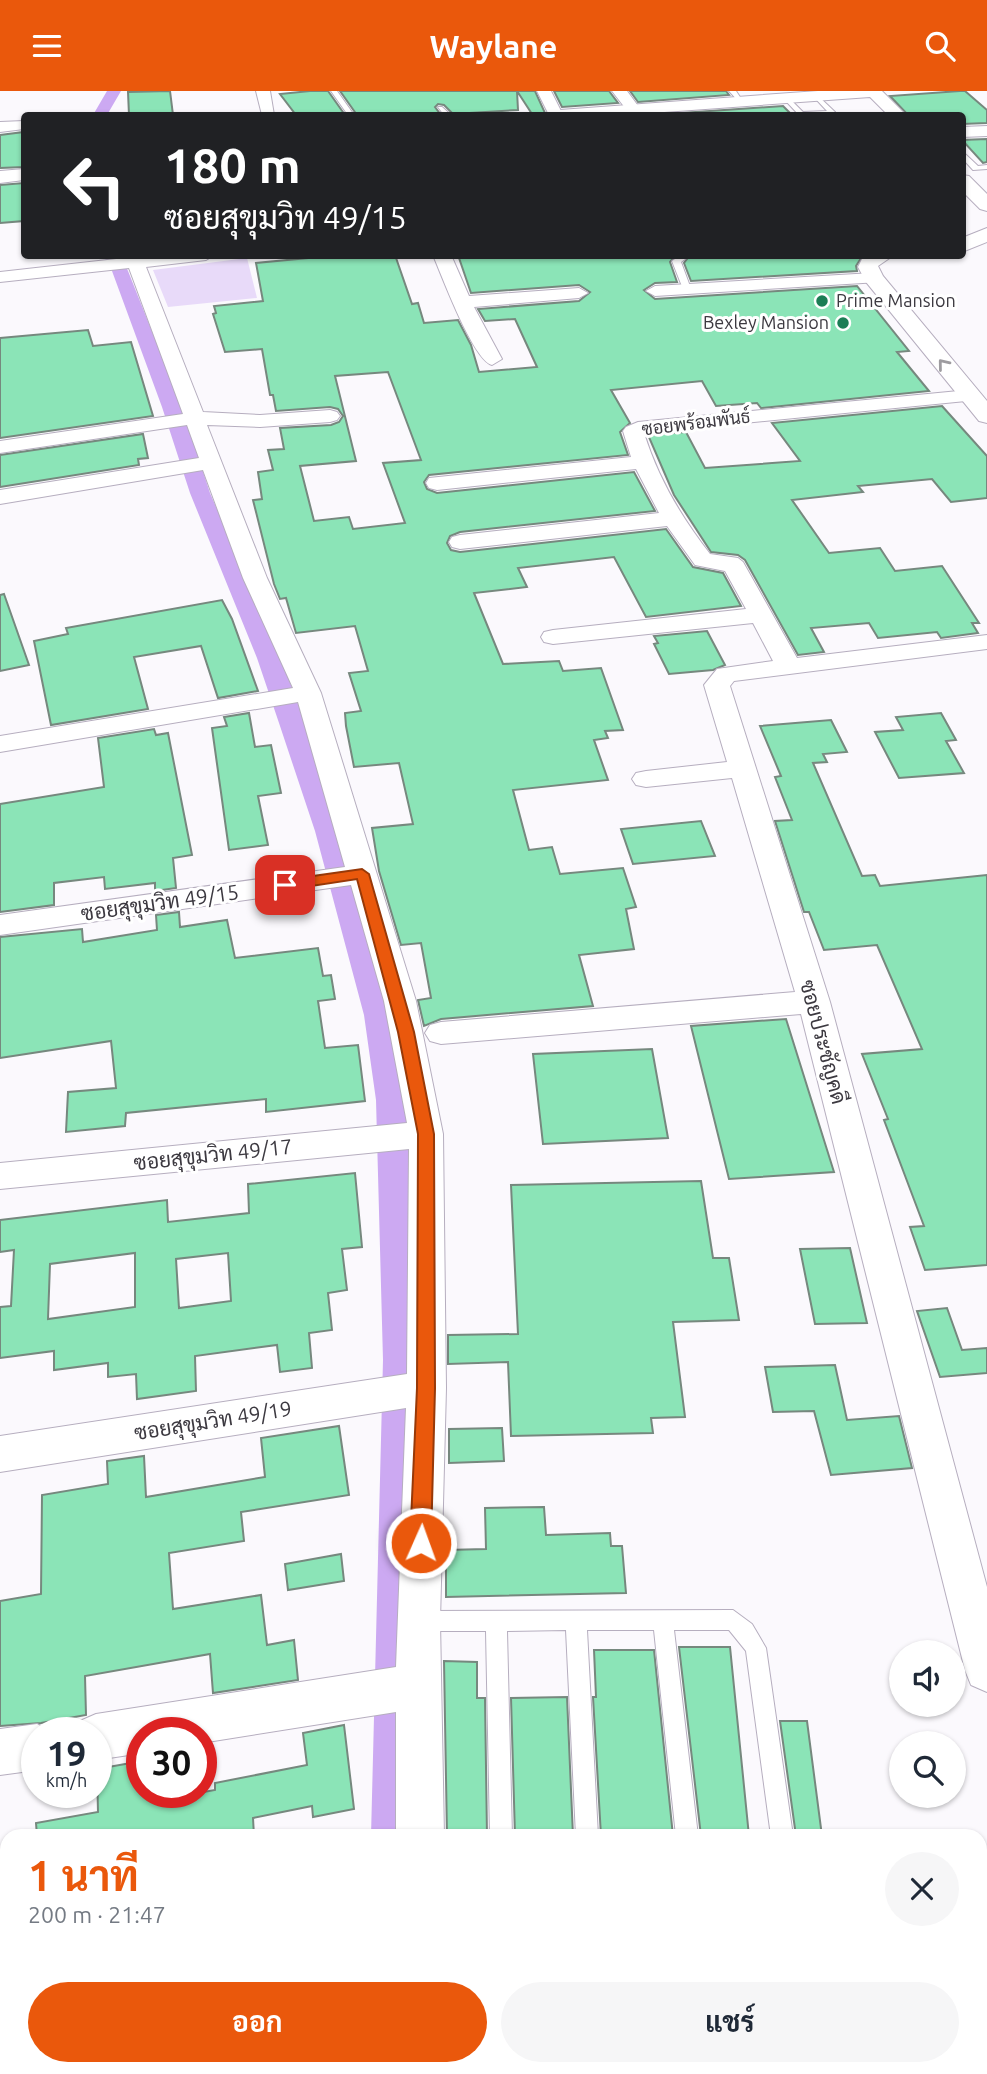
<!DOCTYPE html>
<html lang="th">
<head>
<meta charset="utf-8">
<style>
  body { margin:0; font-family:Ubuntu,Sarabun,sans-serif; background:#f6f6f7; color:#1f2937; height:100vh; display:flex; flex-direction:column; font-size:26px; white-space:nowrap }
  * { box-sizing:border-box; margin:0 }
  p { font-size:23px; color:#747a83 }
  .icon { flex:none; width:38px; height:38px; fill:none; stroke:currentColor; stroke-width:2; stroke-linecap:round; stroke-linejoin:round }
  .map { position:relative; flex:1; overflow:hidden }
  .side { position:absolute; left:0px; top:1738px; width:987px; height:247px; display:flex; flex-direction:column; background:#fff; border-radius:21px 21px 0 0; box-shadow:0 2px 5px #0004 }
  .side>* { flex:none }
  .banner { position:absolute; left:21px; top:21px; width:945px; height:147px; border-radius:7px; box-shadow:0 2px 5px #0004; background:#202124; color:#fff; overflow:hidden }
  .fabs { position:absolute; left:889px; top:1549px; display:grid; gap:14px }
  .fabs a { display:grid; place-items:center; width:77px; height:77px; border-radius:50%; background:#fff; box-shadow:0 2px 5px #0004; font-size:35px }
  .speed { position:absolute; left:21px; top:1626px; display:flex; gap:14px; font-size:35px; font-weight:700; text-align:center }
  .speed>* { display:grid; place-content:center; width:91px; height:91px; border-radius:50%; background:#fff; box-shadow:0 2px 5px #0004; line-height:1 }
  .speed small { font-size:18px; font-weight:400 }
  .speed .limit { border:10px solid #d22; background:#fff; color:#111 }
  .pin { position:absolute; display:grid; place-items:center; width:60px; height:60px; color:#fff; margin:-30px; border-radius:14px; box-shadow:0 4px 10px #0006 }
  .me { position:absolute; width:77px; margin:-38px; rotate:2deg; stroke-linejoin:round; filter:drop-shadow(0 0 5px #0008) }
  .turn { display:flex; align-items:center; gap:24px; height:147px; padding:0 28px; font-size:32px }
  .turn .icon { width:91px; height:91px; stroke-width:2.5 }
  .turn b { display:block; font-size:49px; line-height:60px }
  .round { display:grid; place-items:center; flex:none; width:74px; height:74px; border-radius:37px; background:#f6f6f7 }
  .head { display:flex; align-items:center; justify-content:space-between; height:119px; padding:0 28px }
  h1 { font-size:42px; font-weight:700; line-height:52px; color:#ea580c }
  .button { display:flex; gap:14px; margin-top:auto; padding:14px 28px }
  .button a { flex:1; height:80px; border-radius:42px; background:#ea580c; color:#fff; font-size:28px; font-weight:700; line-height:80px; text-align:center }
  .button a+a { background:#f6f6f7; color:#1f2937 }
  header { display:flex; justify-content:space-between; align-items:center; height:91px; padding:0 28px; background:#ea580c; color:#fff; font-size:32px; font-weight:700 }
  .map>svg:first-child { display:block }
  .green { fill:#e8daf9 }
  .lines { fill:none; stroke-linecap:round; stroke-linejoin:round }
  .canal { fill:#cca9f2; fill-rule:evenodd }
  .building { fill:#8be4b7; stroke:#76887e; stroke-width:2; fill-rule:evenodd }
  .service-casing { stroke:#b6aebf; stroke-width:2 }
  .minor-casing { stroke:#b6aebf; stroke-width:2 }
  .tertiary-casing { stroke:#b6aebf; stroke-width:2 }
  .service { fill:#fff; fill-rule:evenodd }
  .minor { fill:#fff; fill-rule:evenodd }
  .tertiary { fill:#fff; fill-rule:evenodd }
  .oneway { stroke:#9e9ca0 }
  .route { fill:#ea580c; stroke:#983908; stroke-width:2 }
  .poi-dot { fill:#1c7d55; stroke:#fff; stroke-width:2.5 }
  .labels { text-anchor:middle; stroke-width:6; stroke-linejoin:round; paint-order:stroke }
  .far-poi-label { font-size:18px; fill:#3c3940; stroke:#fff; text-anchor:start }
  .far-street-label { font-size:18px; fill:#3c3940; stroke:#fff }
  .street-label { font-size:21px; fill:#3c3940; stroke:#fff }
</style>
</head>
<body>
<header><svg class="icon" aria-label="menu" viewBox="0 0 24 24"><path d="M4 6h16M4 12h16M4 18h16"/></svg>Waylane<svg class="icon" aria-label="search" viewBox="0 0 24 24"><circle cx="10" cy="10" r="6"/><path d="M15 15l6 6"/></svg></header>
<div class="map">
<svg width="987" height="1983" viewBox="0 0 987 1983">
  <rect width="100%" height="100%" fill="#fbf9fd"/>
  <path class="green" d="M247,167L257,207L168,216L153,179Z"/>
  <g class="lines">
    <path class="canal" d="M107,0H121L107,24H93Z
      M103,164H120L128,180L182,316L210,402L281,567L305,632L341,740L394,924L408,1009L419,1269L417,1745H371L383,1269L376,1009L364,924L315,740L279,632L257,567L190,402L162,316L112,180Z
      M369,1978H418L419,1983H369Z"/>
  </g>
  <path class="building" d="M170,0L173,24H129L128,1Z
    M310,0H328L345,24H296L280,3Z
    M340,0H535L545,22L532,23L517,0L518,19L453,23L444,14L438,13L435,16L441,24H357Z
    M554,0H609L618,12L562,16Z
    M630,0H726L729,4L638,11Z
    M960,0H965L987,19V32L962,33V24H908L890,5Z
    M783,15L792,24H652Z
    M24,41V76L0,77V44Z
    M987,48V71L983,72L962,49Z
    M24,92V130L0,132V94Z
    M340,164H395L412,213L418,212L424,232L458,229L471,254L479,281L537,276L515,228L485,230L478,218L579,210L590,201L579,194L471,202L458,164H676L670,171L677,191L655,192L644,199L655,208L857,195L909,260L897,261L929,300L761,317L757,312L716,315L702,290L611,299L630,332L620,341L628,364L429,384L424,391L427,398L437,402L634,381L655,420L460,441L450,445L447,452L451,459L460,461L666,438L693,476L723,482L741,515L646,526L614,466L518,477L527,496L474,502L503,573L559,570L563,580L601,577L623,639L605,640L608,647L594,649L608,689L513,699L529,759L552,756L560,783L623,777L636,816L626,818L634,858L579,864L593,915L441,928L424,935L418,909L431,907L421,852L401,854L379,780L372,737L413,733L399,672L354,676L346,635L345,622L361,620L349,582L368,580L355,535L296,542L286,507L280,508L274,493L253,409L262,408L258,381L273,379L268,359L284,358L280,337L331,334L339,331L343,325L338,318L330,316L276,320L273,304H270L262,258L225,261L213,223L216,222L214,215L263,210L256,172ZM388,281L421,369L383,372L405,432L353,438L349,426L314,430L300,375L356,370L335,285Z
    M690,164H863L856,175L857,180L691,190L684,172Z
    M88,239L93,255L131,251L153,325L0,347V247Z
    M942,315L987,365V407L951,411L932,388L858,395L863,401L792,409L829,462L880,457L895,480L942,475L979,532H972L978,542L941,547L937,541L878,547L869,532L811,537L824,561L798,564L745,469L738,464L711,461L674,404L648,344L686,341L705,377L800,370L772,332Z
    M143,343L148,367L138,368L139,374L0,396V364Z
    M4,503L29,574L0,580V504Z
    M222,509L232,528L258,600L218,607L201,555L134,566L148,618L51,634L34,550L68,543L66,537Z
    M707,540L725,574L713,579L669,583L654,553L658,552L654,545Z
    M249,622L255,656L271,654L281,702L258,705L268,754L229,759L212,637L227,635L224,626Z
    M941,622L956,649L946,650L964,682L899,687L875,641L903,639L896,626Z
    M831,629L847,661L823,663L827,671L813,672L862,785L875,784L880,795L987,784V1174L925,1179L910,1136L924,1135L884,1029L888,1028L862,963L922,958L877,854L824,859L809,821H804L775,730L792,729L775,686L781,685L760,635Z
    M154,638L156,644L168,642L192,764L173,767L176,797L155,800V792L105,798L104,786L54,792V814L0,821V713L104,696L98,647Z
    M701,730L715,765L633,773L621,738Z
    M179,821L180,836L227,829L235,867L318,857L323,885L331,884L335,908L318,910L325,957L358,954L365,1010L266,1021V1008L126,1022L125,1035L66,1041L68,1001L116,997L111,950L0,967V846L82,838L83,851L157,839L156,824Z
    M786,928L834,1081L729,1088L691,935Z
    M652,958L668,1047L543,1053L533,963Z
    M355,1082L362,1156L342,1158L347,1199L328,1202L332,1239L309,1242L312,1277L280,1281L277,1254L195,1265L196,1300L137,1308L136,1283L108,1286V1272L54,1279V1260L0,1267V1216L11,1215L14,1159L0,1161V1129L167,1109L168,1131L249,1122L248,1093ZM135,1162V1216L48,1228L50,1173ZM228,1162L231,1210L179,1217L176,1168Z
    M701,1090L713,1167H729L739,1229L673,1231L685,1326L651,1327L653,1342L511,1345L508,1271L448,1273V1244L518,1243L511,1094Z
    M850,1157L867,1232L815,1233L800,1158Z
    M947,1217L962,1259L987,1257V1282L940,1286L917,1220Z
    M835,1274L847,1329L899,1325L912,1377L831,1384L814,1320L773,1321L765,1276Z
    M339,1335L349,1404L241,1421L244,1450L169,1462L173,1518L261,1504L267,1554L294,1549L298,1589L213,1602L210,1563L85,1585L86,1624L41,1632L0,1635V1510L41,1503L42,1404L108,1393L107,1370L144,1365L146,1406L265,1386L261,1347Z
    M502,1337L504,1370L449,1372V1338Z
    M544,1416L546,1444L610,1442L611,1455H622L626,1502L446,1506V1459L486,1458L485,1417Z
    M341,1463L344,1490L288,1499L285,1473Z
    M679,1556H730L749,1745H701Z
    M594,1559H654L673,1745H601L593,1606H596Z
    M444,1570L477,1571V1607H485L487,1745H447Z
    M567,1606L573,1745H515L511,1607Z
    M780,1630H807L822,1745H796Z
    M344,1634L354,1718L313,1726L312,1715L253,1727L254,1745H37L36,1732L98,1721L97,1678L142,1670V1701H165V1708L215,1699V1692L307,1674L303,1642Z"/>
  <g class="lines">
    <g class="service-casing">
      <path id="service" d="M331,0H337L354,24H348Z
        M729,0H736L744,12H740Z
        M816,3L835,21V23L799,24L783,7L788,6L803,21L827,20L813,5Z
        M438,16H442L451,24H444Z
        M962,60L978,75L987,74V78L973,79L962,67Z
        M681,164L688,166L681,171L691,198L687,201L683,198L672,170Z
        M733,1519L752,1533L766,1557L793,1745H771L746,1560L729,1539H674L698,1745H676L654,1539H587L598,1745H576L566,1539L507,1540L512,1745H490L486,1540H420L413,1537L410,1530L413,1523L420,1520Z"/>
    </g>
    <g class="minor-casing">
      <path id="minor" d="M256,0H270L274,24H262Z
        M537,0H551L563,24H549Z
        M612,0H627L641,19L639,22H629Z
        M24,30V38L0,41V31Z
        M987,35V45L962,46V36Z
        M152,164H214L206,169L146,176L203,321L260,324L330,319L337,321L340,325L337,329L330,331L260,336L207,334L267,487L321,602L416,910L443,1043L446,1297L440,1530L444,1745H396V1621L201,1652V1642H142V1662L96,1669V1642H75L80,1630L96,1623L396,1576L406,1317L0,1381V1345L407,1283L409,1058L0,1098V1072L407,1032L384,910L351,794L0,844V824L345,776L298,611L0,661V645L293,597L243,487L203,379L0,413V399L199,367L187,334L0,362V350L183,323L129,177L0,191V181Z
        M433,164H451L469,205L579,197L588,202L579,207L474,216L502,268L492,274C473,269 442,185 433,164Z
        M873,182L879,183L882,187L879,191L655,205L646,200L655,195Z
        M969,299L976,301L979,305L976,309L644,342C658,387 681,426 710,463L738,467L743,471L797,567L987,544V558L734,590L730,595L830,911L987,1496V1601L971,1594L965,1579L801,923L441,953L430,950L425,942L430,934L441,931L795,901L732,687L646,696L636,694L632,688L636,682L646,680L727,671L704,594L717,578L773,570L753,532L553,553L544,551L541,546L544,541L553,539L746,518L725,480L695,474L667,435L460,458L452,456L449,451L452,446L460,444L659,422L636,378L437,399L429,397L426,392L429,387L631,366L623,340L626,336L638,331Z
        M37,1633L54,1642H37V1679L0,1684V1638Z
        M212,1978H287L285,1983H210Z
        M397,1978H449V1983H397Z"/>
    </g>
    <g class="tertiary-casing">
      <path id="tertiary" d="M818,0H882L906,24H888L870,6L623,24H551L560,19Z
        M24,78V89L0,92V80Z
        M962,84L969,85L987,103V120L980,118L962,100Z
        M987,137V151L962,161V147Z
        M868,164H894L878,175L883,185L987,310V332L979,330L866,191L858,176L862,168Z"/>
    </g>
    <use href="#service" class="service"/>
    <use href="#minor" class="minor"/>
    <use href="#tertiary" class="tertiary"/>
  </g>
  <defs><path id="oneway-chevron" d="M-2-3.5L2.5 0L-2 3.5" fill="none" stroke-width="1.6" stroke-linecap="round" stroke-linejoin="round" transform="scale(1.75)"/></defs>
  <use class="oneway" href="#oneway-chevron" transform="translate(943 273) rotate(-129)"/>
  <path class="route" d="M362,778L369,783L414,941L434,1043L435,1297L431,1452L428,1459L421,1461L413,1459L410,1452L417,1297L418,1043L398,941L357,788L285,799L278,794L285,789Z"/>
  <g class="poi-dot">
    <circle cx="822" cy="210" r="7"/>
    <circle cx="843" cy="232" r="7"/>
  </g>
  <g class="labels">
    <g class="far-poi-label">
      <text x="836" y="216">Prime Mansion</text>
      <text x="829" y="238" text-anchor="end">Bexley Mansion</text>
    </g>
    <g class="far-street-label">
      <text transform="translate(696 332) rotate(-7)" y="6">ซอยพร้อมพันธ์</text>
    </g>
    <g class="street-label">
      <text transform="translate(160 812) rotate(-8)" y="7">ซอยสุขุมวิท 49/15</text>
      <text transform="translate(823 951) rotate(75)" y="7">ซอยประชัญคดี</text>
      <text transform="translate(213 1064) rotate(-6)" y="7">ซอยสุขุมวิท 49/17</text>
      <text transform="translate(213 1330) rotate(-9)" y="7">ซอยสุขุมวิท 49/19</text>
    </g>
  </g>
</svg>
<div class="fabs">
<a><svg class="icon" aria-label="sound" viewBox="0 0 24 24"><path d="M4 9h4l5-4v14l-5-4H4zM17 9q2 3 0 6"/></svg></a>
<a><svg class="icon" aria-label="search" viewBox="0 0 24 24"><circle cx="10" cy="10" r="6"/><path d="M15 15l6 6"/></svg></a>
</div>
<div class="speed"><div>19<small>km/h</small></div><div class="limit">30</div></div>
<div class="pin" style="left:285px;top:794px;background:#d93025"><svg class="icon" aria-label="arrive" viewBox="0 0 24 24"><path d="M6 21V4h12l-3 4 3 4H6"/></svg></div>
<svg class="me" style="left:421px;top:1452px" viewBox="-20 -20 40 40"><circle r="17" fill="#ea580c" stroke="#fff" stroke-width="3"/><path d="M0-11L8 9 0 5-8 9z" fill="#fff"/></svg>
<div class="banner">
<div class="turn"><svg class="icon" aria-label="left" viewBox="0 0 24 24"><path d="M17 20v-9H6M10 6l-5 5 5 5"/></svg><div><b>180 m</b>ซอยสุขุมวิท 49/15</div></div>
</div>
<section class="side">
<div class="head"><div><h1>1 นาที</h1><p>200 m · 21:47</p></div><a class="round"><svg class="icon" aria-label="close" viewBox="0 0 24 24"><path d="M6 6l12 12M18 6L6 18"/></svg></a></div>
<div class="button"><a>ออก</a><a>แชร์</a></div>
</section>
</div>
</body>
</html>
